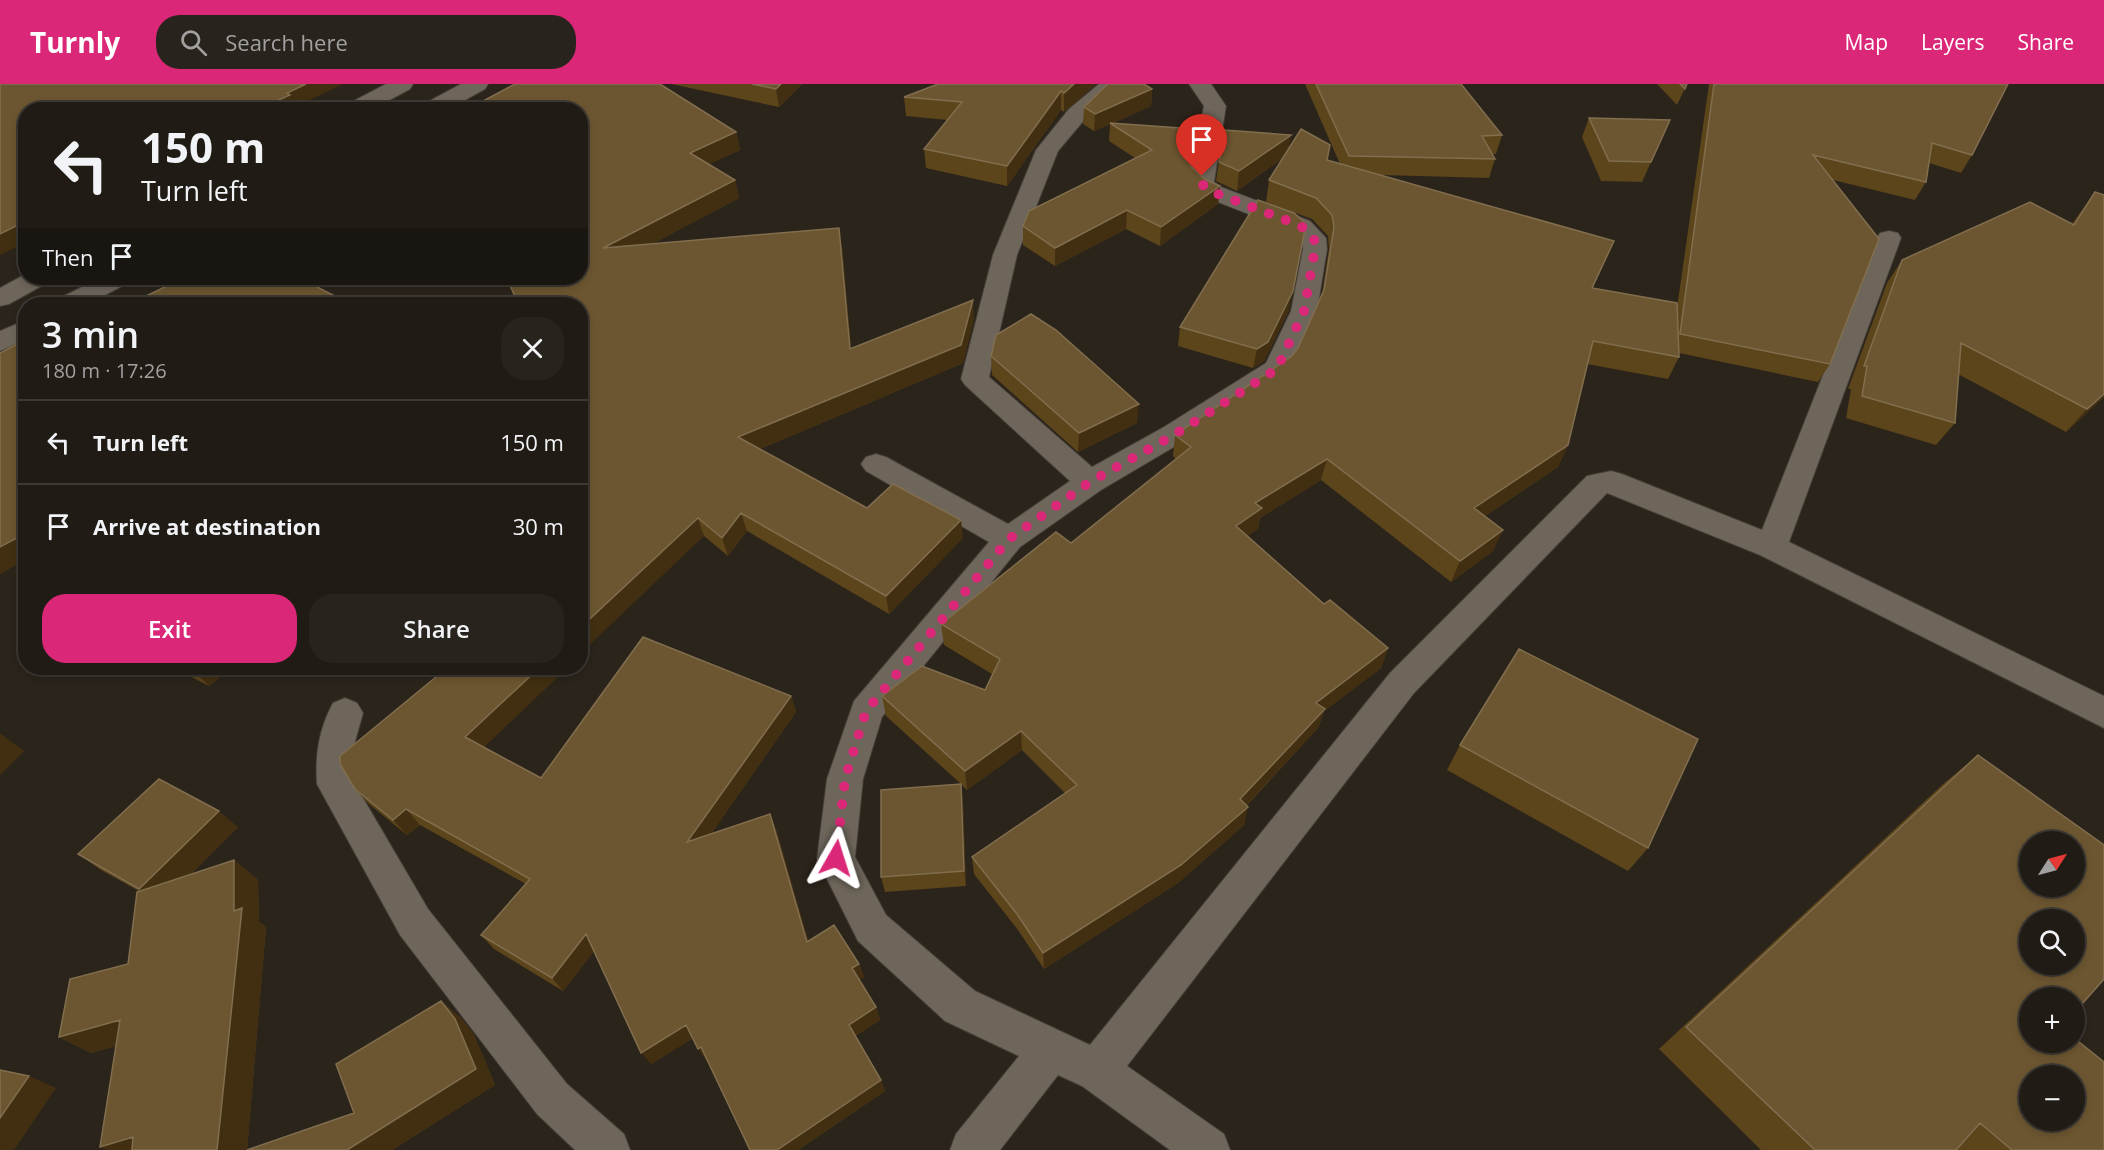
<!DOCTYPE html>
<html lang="en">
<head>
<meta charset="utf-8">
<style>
  body { margin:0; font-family:"Open Sans",sans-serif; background:#28241d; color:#f1f3f6; height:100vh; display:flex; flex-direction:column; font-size:22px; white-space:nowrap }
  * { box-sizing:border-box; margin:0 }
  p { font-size:20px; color:#a2a1a0 }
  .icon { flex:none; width:33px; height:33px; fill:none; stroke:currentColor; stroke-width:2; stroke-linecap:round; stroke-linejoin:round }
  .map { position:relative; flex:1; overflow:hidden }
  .details { position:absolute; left:18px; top:213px; width:570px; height:378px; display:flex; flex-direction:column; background:#201b14; border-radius:24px; box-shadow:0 3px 9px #0003,0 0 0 2px #3d3934 }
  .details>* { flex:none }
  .hud { position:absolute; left:18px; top:18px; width:570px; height:183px; border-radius:24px; box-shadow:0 3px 9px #0003,0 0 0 2px #3d3934; background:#201b14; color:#f1f3f6; overflow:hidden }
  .needle { width:39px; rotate:54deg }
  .controls { position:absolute; left:2019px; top:747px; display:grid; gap:12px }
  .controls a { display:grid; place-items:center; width:66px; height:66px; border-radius:50%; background:#201b14; box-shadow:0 3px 9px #0003,0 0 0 2px #3d3934; font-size:30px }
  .pin { position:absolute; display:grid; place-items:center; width:51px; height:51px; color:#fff; margin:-62px -26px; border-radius:50% 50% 50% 0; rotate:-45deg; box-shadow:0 0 6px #0007 }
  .pin .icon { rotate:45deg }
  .me { position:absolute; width:66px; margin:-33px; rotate:6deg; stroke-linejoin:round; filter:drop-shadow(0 0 4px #0008) }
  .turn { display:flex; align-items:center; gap:21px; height:126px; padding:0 24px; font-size:27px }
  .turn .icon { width:78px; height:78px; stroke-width:2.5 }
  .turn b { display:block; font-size:42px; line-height:51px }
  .then { display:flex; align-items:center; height:57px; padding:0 24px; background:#0003; gap:12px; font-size:22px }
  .round { display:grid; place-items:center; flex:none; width:63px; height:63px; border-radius:24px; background:#28241d }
  .summary { display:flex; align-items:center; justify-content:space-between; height:102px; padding:0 24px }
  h1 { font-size:36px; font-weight:600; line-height:45px }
  .primary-button { display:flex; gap:12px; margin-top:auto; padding:12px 24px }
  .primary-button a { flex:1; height:69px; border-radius:24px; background:#db2777; color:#fff; font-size:24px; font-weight:600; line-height:69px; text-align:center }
  .primary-button a+a { background:#28241d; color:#f1f3f6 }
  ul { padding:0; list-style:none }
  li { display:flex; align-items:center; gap:18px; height:84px; padding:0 24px; border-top:2px solid #3d3934 }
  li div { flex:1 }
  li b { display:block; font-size:22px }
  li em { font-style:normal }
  header { display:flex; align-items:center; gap:36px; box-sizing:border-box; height:84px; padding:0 30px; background:#db2777; color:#fff }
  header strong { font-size:28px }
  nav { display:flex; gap:33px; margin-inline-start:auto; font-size:21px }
  .search { width:420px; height:54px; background:#28241d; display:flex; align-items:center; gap:15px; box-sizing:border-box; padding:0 21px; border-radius:24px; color:#a2a1a0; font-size:22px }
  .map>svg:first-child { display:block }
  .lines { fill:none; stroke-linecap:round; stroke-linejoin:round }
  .minor-casing { stroke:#443e38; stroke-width:2 }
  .tertiary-casing { stroke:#443e38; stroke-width:2 }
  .minor { fill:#6e665b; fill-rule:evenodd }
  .tertiary { fill:#6e665b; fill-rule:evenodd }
  .wall { fill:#5c441b }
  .shaded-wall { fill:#422f12 }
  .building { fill:#6c5631; stroke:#816e4e; stroke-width:1.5; fill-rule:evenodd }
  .route { stroke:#db2777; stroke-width:10; stroke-dasharray:0 18 }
</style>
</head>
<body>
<header>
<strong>Turnly</strong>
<div class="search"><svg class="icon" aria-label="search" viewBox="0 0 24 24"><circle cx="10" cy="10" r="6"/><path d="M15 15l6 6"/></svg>Search here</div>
<nav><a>Map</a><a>Layers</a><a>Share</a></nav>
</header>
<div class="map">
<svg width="2104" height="1066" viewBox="0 0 2104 1066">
  <rect width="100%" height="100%" fill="#2b241b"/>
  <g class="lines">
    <g class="minor-casing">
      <path id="minor" d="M1099,0H1123L1085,35L1058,67L1017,171L989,293L1092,383L1164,343L1266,279L1291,227L1303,165L1302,156L1292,147L1205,113L1191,101L1190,92L1204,22L1189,0H1211L1226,22L1214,98L1221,103L1310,137L1326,154L1327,165L1317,227L1291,285L1287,291L1184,357L1101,406L1020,463L882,633L863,695L855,773L886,831L975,907L1090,961L1390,589L1587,392L1611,387L1622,390L1762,446L1877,154L1880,149L1889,147L1898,149L1901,154L1789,458L2104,612V644L1760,471L1607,409L1414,609L1127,982L1224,1050L1230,1066H1170L1082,1002L1058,991L1000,1066H950L956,1050L1019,972L945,937L858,857L817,775L827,695L854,617L989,458L866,387L861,380L866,373L876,370L886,373L1008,440L1070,397L965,301L961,295L993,171L1036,66L1069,25Z
        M345,614L357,619L363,629L351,672L353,697L428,825L567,1000L624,1050L630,1066H575L537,1030L400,851L317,700C315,670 319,645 333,619Z"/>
    </g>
    <g class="tertiary-casing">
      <path id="tertiary" d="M386,0H413L410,5L371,26H343L346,21Z
        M461,0H488L485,5L447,26H419L422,21Z
        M26,190V194H51L47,199L9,220L0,222V204Z
        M100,194H132L128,199L88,220H56L60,214Z
        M26,236V255L0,267V247Z"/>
    </g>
    <use href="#minor" class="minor"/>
    <use href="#tertiary" class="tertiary"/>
  </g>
  <path class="wall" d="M671,0H802L779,23Z
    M1096,0L1064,28L1061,26L1007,102L926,84L924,65L947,36L906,32L904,13Z
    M1305,0H1461L1502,51L1496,70H1492L1495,75L1489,94L1382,91L1593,205L1677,224L1709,0H2008L1972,71L1961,89L1929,79L1926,98L1915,116L1833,96L1830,280L1818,298L1679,269V273L1668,295L1587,280L1568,361L1558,383L1485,432L1493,467L1451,498L1321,396L1260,434L1258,445L1247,452L1324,520L1388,564L1381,584L1324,627L1318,644L1247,721L1244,741L1178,799L1044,885L1018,846L974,790L972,773L1065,709L1022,666L967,706L961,700L963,717L966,802L885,808L881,793L961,700L886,632L882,612L985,606L992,590L944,561L941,540L1071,459L1176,375L1173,372L1175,351L1292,272L1298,264L1322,211L1329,165L1328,152L1312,135L1266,118L1269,96L1284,73L1237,107L1216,97L1219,78L1291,51L1288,65L1340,80Z
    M1657,0H1687L1677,21Z
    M1152,5L1151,22L1113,39L1193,63L1190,79L1191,83L1206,96L1220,102L1218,120L1160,162L1126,145L1055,182L1023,161V142L1135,74L1109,57L1110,40L1094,47L1083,40L1084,23Z
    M1589,34L1670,36L1642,98L1601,97L1582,53Z
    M736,48L740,66L709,80L735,96L739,114L652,160L842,162L851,265L974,234L963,279L760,365L867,424L963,454L889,530L747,447L728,472L704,452L580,220Z
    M2095,108L2104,111V313L2066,348L1958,290L1955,339L1936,361L1846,334L1851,305H1848L1887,199L1902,176L2072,140Z
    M1289,226L1264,277L1253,284L1178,262L1180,243Z
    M991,272L1137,339L1078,368L992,291Z
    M174,584H230L209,602Z
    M428,584H567L483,663L541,694L791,612L796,628L711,750L770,730L776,745L808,857L859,880L864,893L859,896L876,923L880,936L855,952L881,996L885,1007L798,1066H750L707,977L693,954L651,980L594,867L563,907L494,865L481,851L526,800L420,741L407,751L369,720L355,705L436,594Z
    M1460,661L1648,764L1628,787L1447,686Z
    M1978,671L2030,958L2104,1066H1761L1659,965L1943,700Z
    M238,743L191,790L234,776L258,796L259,838L266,843L247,1066L354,1029L441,917L461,934L474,951L495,1001L392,1066H108L100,1063L116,962L91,969L59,953L128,880L139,807L101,786L78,770Z"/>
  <path class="shaded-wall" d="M306,0H343L297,22L298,25L297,26H257L287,9Z
    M781,0H802L779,23L776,5Z
    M1074,0H1096L1064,28V9Z
    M1152,5L1151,22L1111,40L1110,39V40L1094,47L1095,30Z
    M1061,7V26L1007,102V82Z
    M1195,45L1193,63L1188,92L1190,73Z
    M736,48L740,66L695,87L690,69Z
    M1291,51L1288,70L1237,107L1239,87Z
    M735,96L739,114L609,183L603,164Z
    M1220,102L1218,120L1160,162L1161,143Z
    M1127,126L1126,145L1055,182V164Z
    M26,137V158L0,171V150Z
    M839,144L842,162L853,284L850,265Z
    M295,194H314L300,202Z
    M1293,207L1289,226L1264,277L1253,284L1257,265Z
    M973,216L974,234L963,279L744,372L738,353Z
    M2104,310V313L2066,348L2087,325Z
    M1139,320L1137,339L1078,368L1079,349Z
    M1568,361L1558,383L1465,445L1474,424Z
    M1327,375L1321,396L1260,434L1258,445L1232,463L1236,442L1255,419Z
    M741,429L747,447L728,472L722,454Z
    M698,434L704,452L580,570V544Z
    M961,436L963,454L889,530L886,512Z
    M1503,446L1493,467L1451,498L1460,477Z
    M26,449V476L0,490V463Z
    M1388,564L1381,584L1324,627L1318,644L1235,733L1240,715L1316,619Z
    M191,584H230L209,602Z
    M539,584H567L477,670L465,653Z
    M791,612L796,628L695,773L687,758Z
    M1021,647L1022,666L967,706L965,687Z
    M0,650H1L24,667L0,691Z
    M961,700L963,717L966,802L964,787Z
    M1248,723L1244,741L1178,799L1044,885L1043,869Z
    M406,725L420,741L407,751L393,736Z
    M219,727L238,743L161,820L139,805Z
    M770,730L776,745L813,872L807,858Z
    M234,776L258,796L259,838L266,843L247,1066H217L234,827Z
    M586,850L597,864L563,907L552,894Z
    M859,880L864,893L857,897L852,884Z
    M441,917L461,934L474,951L495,1001L392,1066H347Z
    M876,923L880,936L853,953L849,941Z
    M120,936L150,953L91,969L59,953Z
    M686,941L695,953L651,980L641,969Z
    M701,963L707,977L698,965Z
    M29,992L56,1004L14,1066H0V1034Z
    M881,996L885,1007L798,1066H777Z
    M133,1053L164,1066H108L100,1063Z"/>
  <path class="building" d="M0,0H306L287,9L290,11L257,26H26V137L0,150Z
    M515,0H660L736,48L690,69L735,96L603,164L839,144L850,265L973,216L961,261L738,353L867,424L893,400L961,436L886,512L741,429L722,454L698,434L580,544V220H518L507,194H580V26H465L485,16Z
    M752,0H781L776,5Z
    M938,0H1074L1064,9L1061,7L1007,82L924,65L962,18L904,13Z
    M1108,0H1144L1152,5L1095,30L1084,23Z
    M1316,0H1461L1502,51L1482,52L1495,75L1349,72Z
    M1680,0H1687L1685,5Z
    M1714,0H2008L1972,71L1932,59L1926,98L1813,71L1879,155L1830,280L1680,250Z
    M1589,34L1670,36L1651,78L1609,77Z
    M1110,39L1195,45L1190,73L1191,83L1206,96L1220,102L1161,143L1127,126L1055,164L1023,142L1029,127L1152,66Z
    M1301,45L1330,61L1327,76L1614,157L1592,204L1677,219L1679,273L1593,257L1568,361L1474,424L1503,446L1460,477L1327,375L1255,419L1262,424L1236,442L1324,520L1330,516L1388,564L1316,619L1325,625L1240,715L1248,723L1181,781L1043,869L1017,830L972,773L1077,701L1021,647L965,687L882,612L922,582L985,606L1000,575L941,540L1056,448L1071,459L1191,363L1175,351L1292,272L1298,264L1324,206L1334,143L1332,131L1316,114L1269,96Z
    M1224,46L1291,51L1239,87L1219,78Z
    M2095,108L2104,111V310L2087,325L1961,259L1955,339L1862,312L1867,282H1864L1902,176L2030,118L2074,141Z
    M1258,116L1294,129L1304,138L1305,145L1293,207L1268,258L1257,265L1180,243Z
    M183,194H300L350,220H130Z
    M1031,230L1056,246L1139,320L1079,349L991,272L996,251Z
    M26,255V449L0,463V269Z
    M643,553L791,612L687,758L770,730L807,858L834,841L859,880L852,884L876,923L849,941L881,996L777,1066H750L701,963L698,965L686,941L641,969L586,850L552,894L481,851L530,795L406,725L393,736L355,705L340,680V672L442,588L434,584H539L465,653L541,694Z
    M1519,565L1698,655L1648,764L1460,661Z
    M1978,671L2104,761V895L2074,929V914H2030V958H2074V954L2104,978V1066H2012L1980,1039L1956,1066H1815L1686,943ZM2030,758H2074V802H2030ZM2030,836H2074V880H2030ZM2030,992H2074V1036H2030Z
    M159,695L219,727L139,805L78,770Z
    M961,700L964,787L881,793V706Z
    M234,776V827L242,824L217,1066H132L133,1053L100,1063L120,936L59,953L70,895L128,880L137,808Z
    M441,917L455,935L476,985L347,1066H247L354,1029L336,980Z
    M0,986L29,992L0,1034Z"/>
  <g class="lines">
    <path class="route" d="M836,774L845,695L866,627L1009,455L1090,398L1174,351L1277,285L1304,227L1315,165L1314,154L1301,142L1213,108L1203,101L1202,92"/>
  </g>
</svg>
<div class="controls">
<a><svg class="needle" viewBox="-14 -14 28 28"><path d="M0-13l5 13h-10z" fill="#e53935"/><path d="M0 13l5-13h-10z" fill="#a2a1a0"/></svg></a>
<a><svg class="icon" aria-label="search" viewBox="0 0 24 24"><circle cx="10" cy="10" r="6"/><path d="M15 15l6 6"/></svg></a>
<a>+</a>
<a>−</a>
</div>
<div class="pin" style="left:1202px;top:92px;background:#d93025"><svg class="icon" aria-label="arrive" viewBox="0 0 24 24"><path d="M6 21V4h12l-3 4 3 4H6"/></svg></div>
<svg class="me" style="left:836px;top:774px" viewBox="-20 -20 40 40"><path d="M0-17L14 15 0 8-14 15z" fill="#db2777" stroke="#fff" stroke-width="4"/></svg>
<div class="hud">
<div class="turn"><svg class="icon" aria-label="left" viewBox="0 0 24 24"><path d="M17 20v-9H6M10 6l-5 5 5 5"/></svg><div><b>150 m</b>Turn left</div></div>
<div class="then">Then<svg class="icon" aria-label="arrive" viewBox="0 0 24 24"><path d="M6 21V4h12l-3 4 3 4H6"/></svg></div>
</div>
<section class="details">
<div class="summary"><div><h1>3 min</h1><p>180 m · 17:26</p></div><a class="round"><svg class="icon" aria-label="close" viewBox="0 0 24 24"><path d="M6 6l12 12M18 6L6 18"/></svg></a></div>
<ul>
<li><svg class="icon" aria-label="left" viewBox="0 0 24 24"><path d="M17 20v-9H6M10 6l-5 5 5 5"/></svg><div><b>Turn left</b></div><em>150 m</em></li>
<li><svg class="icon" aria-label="arrive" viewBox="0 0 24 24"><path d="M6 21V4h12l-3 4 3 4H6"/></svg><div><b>Arrive at destination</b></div><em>30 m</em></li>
</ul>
<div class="primary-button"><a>Exit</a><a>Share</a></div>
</section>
</div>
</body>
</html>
